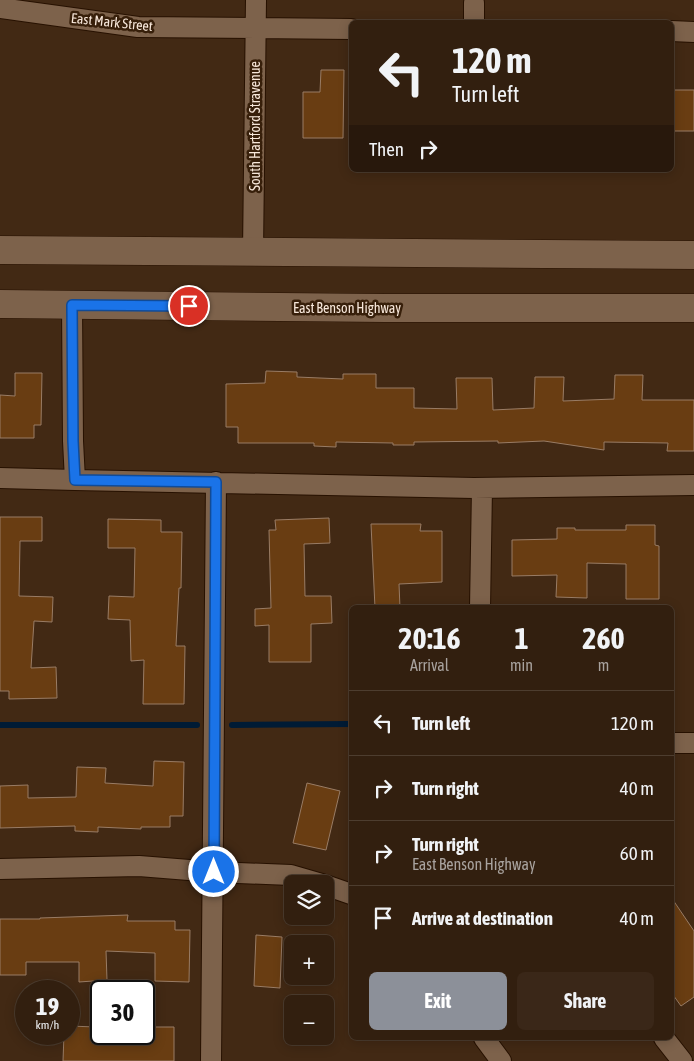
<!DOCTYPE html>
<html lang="en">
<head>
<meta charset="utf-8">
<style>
  body { margin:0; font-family:"Asap Condensed",sans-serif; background:#3a2718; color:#f1f3f6; height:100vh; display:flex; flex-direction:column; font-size:19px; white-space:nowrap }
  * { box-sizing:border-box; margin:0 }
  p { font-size:16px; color:#a8a29e }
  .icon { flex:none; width:28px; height:28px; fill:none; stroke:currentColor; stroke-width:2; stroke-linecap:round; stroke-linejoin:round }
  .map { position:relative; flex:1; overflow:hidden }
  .panel { position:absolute; left:349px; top:605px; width:325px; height:435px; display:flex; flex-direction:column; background:#321f0f; border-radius:8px; box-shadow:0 2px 12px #0003,0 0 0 1px #4d3d2f }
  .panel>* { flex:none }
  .top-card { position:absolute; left:349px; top:20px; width:325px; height:152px; border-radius:8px; box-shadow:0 2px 12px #0003,0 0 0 1px #4d3d2f; background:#321f0f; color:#f1f3f6; overflow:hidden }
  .fabs { position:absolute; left:284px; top:875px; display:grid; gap:10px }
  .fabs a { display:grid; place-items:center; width:50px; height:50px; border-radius:8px; background:#321f0f; box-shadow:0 2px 12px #0003,0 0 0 1px #4d3d2f; font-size:25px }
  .speed { position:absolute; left:15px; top:980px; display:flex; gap:10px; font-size:25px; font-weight:700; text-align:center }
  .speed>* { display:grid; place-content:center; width:65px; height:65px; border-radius:50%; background:#321f0f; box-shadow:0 2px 12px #0003,0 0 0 1px #4d3d2f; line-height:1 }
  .speed small { font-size:12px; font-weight:400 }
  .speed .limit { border:2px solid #111; border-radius:8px; background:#fff; color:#111 }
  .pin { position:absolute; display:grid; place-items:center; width:42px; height:42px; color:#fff; margin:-21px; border:2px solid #fff; border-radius:50%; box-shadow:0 1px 5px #0007 }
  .me { position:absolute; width:55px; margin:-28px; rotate:0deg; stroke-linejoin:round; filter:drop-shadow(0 0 4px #0008) }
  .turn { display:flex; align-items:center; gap:18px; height:105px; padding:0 20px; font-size:22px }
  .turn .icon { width:65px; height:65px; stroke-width:2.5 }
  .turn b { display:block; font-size:35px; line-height:42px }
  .then { display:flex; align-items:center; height:48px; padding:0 20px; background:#0003; gap:10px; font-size:19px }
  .eta { display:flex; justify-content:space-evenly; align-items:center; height:85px; text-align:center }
  .eta b { font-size:30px; font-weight:700; line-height:35px }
  .button { display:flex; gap:10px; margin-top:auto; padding:10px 20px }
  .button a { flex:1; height:58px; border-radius:8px; background:#8c9099; color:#fff; font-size:20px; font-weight:700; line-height:58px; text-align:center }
  .button a+a { background:#3a2718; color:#f1f3f6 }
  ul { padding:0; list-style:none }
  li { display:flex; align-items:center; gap:15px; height:65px; padding:0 20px; border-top:1px solid #4d3d2f }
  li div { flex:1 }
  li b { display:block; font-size:19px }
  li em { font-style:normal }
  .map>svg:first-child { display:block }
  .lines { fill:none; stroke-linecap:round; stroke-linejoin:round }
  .stream { stroke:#001b35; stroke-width:6 }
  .building { fill:#693d12; stroke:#997c65 }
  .minor-casing { stroke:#271100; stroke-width:22 }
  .secondary-casing { stroke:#271100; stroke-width:29 }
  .minor { stroke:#7d624b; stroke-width:20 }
  .secondary { stroke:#7d624b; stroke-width:28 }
  .route-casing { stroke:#114b97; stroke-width:12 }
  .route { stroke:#1a73e8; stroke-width:9 }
  .labels { text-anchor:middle; stroke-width:5; stroke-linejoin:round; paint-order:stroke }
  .street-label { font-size:14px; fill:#f8e8db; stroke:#371f0a }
</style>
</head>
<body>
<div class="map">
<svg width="694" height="1061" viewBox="0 0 694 1061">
  <rect width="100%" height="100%" fill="#422914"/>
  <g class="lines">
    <path class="stream" d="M0,725H197
      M232,725L351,724"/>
  </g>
  <path class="building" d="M321,70H344L343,138H303V92H320Z
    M671,90H694V131H671Z
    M266,371L297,372V377L343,379V374H376V388H414V408L457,409L456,378H492L493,410L534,408L535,377H564L563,401L614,399L615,375H643L642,400H694V451H667L668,443L604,442V450L544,441L498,443V441L414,442V445H393V443L336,442V447L314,446V443H238V427H226V384L265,383Z
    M15,373H42L41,425H34V438H0V395L15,396Z
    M0,517H42V541H20L19,596L53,597L52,622L34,621L31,668L56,667L57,698L9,699V691H0Z
    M329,518L330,543L304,544L305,596H331L332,623L311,624V662H269V625L255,626V609L271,608L269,530H276L275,520Z
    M108,519L161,520V532H182L181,588H179L176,646H185L184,704H143L144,660L131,661L130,620L108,619L109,596L134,597L135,548H108Z
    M371,524H421L420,531H442V582L399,584L400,608H375Z
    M626,525H655V545L659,546V599H626V564L587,563V598L556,597L557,575L512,576V540L557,539V528H575V530H626Z
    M154,761L184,762L183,816H170V827H141V829L98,827V832L75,831V826L0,828V786L28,785V798L76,797L77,767L106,768L105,783L153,786Z
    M307,783L340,791L326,850L293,843Z
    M671,897L694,931V997L681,1006L671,992Z
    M128,915L127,921H175V930H190L189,982L155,981V953L106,951L107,980L79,982V962H26V975H0V919H40V918Z
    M256,935L282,937L280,988L254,986Z
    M69,1026L96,1027V1033L101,1034H144V1027H174V1061H63L64,1034H69Z"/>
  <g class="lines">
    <g class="minor-casing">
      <path id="minor" d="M0,8L138,27L351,29
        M474,22V3
        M671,31L694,32
        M253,252L256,0
        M0,478L75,480L73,441L72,305
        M75,480L474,488L694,485
        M480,608L482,488
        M671,743H694
        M0,869L139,866L214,872L291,875L322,884
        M325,885L351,894
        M484,1038L501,1061
        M664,1038L682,1061
        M211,1061L216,482"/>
    </g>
    <g class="secondary-casing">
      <path id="secondary" d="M0,250L694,255
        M0,304L384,308H694"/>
    </g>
    <use href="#minor" class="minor"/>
    <use href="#secondary" class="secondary"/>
  </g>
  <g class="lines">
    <g class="route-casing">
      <path id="route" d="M189,306L72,305L73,441L75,480L216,482L214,872"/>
    </g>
    <use href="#route" class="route"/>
  </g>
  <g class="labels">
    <g class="street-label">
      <text transform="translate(112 22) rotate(6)" y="5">East Mark Street</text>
      <text transform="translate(255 126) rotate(-90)" y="5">South Hartford Stravenue</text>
      <text x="347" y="313">East Benson Highway</text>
    </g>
  </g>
</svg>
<div class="fabs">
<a><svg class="icon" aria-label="layers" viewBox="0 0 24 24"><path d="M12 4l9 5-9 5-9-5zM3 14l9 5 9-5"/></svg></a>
<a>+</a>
<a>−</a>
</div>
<div class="speed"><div>19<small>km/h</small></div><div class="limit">30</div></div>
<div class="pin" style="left:189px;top:306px;background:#d93025"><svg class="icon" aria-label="arrive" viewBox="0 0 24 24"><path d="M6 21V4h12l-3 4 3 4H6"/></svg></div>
<svg class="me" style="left:214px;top:872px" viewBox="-20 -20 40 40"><circle r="17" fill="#1a73e8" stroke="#fff" stroke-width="3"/><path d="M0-11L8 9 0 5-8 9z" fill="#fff"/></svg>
<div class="top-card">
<div class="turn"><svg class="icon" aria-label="left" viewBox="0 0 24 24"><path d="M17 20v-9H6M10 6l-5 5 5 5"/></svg><div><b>120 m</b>Turn left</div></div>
<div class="then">Then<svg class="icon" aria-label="right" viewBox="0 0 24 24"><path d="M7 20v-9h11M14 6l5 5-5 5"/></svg></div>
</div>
<section class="panel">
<div class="eta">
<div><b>20:16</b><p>Arrival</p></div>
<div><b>1</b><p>min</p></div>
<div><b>260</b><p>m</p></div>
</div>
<ul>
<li><svg class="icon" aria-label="left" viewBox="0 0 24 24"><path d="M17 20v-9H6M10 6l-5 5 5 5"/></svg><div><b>Turn left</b></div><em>120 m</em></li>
<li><svg class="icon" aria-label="right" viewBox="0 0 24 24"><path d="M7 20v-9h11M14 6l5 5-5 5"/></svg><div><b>Turn right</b></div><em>40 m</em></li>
<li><svg class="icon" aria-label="right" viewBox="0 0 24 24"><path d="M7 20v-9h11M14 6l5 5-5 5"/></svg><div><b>Turn right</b><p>East Benson Highway</p></div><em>60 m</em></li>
<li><svg class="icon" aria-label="arrive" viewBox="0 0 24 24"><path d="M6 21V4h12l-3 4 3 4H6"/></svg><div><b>Arrive at destination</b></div><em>40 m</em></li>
</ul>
<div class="button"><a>Exit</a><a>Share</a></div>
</section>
</div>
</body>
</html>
